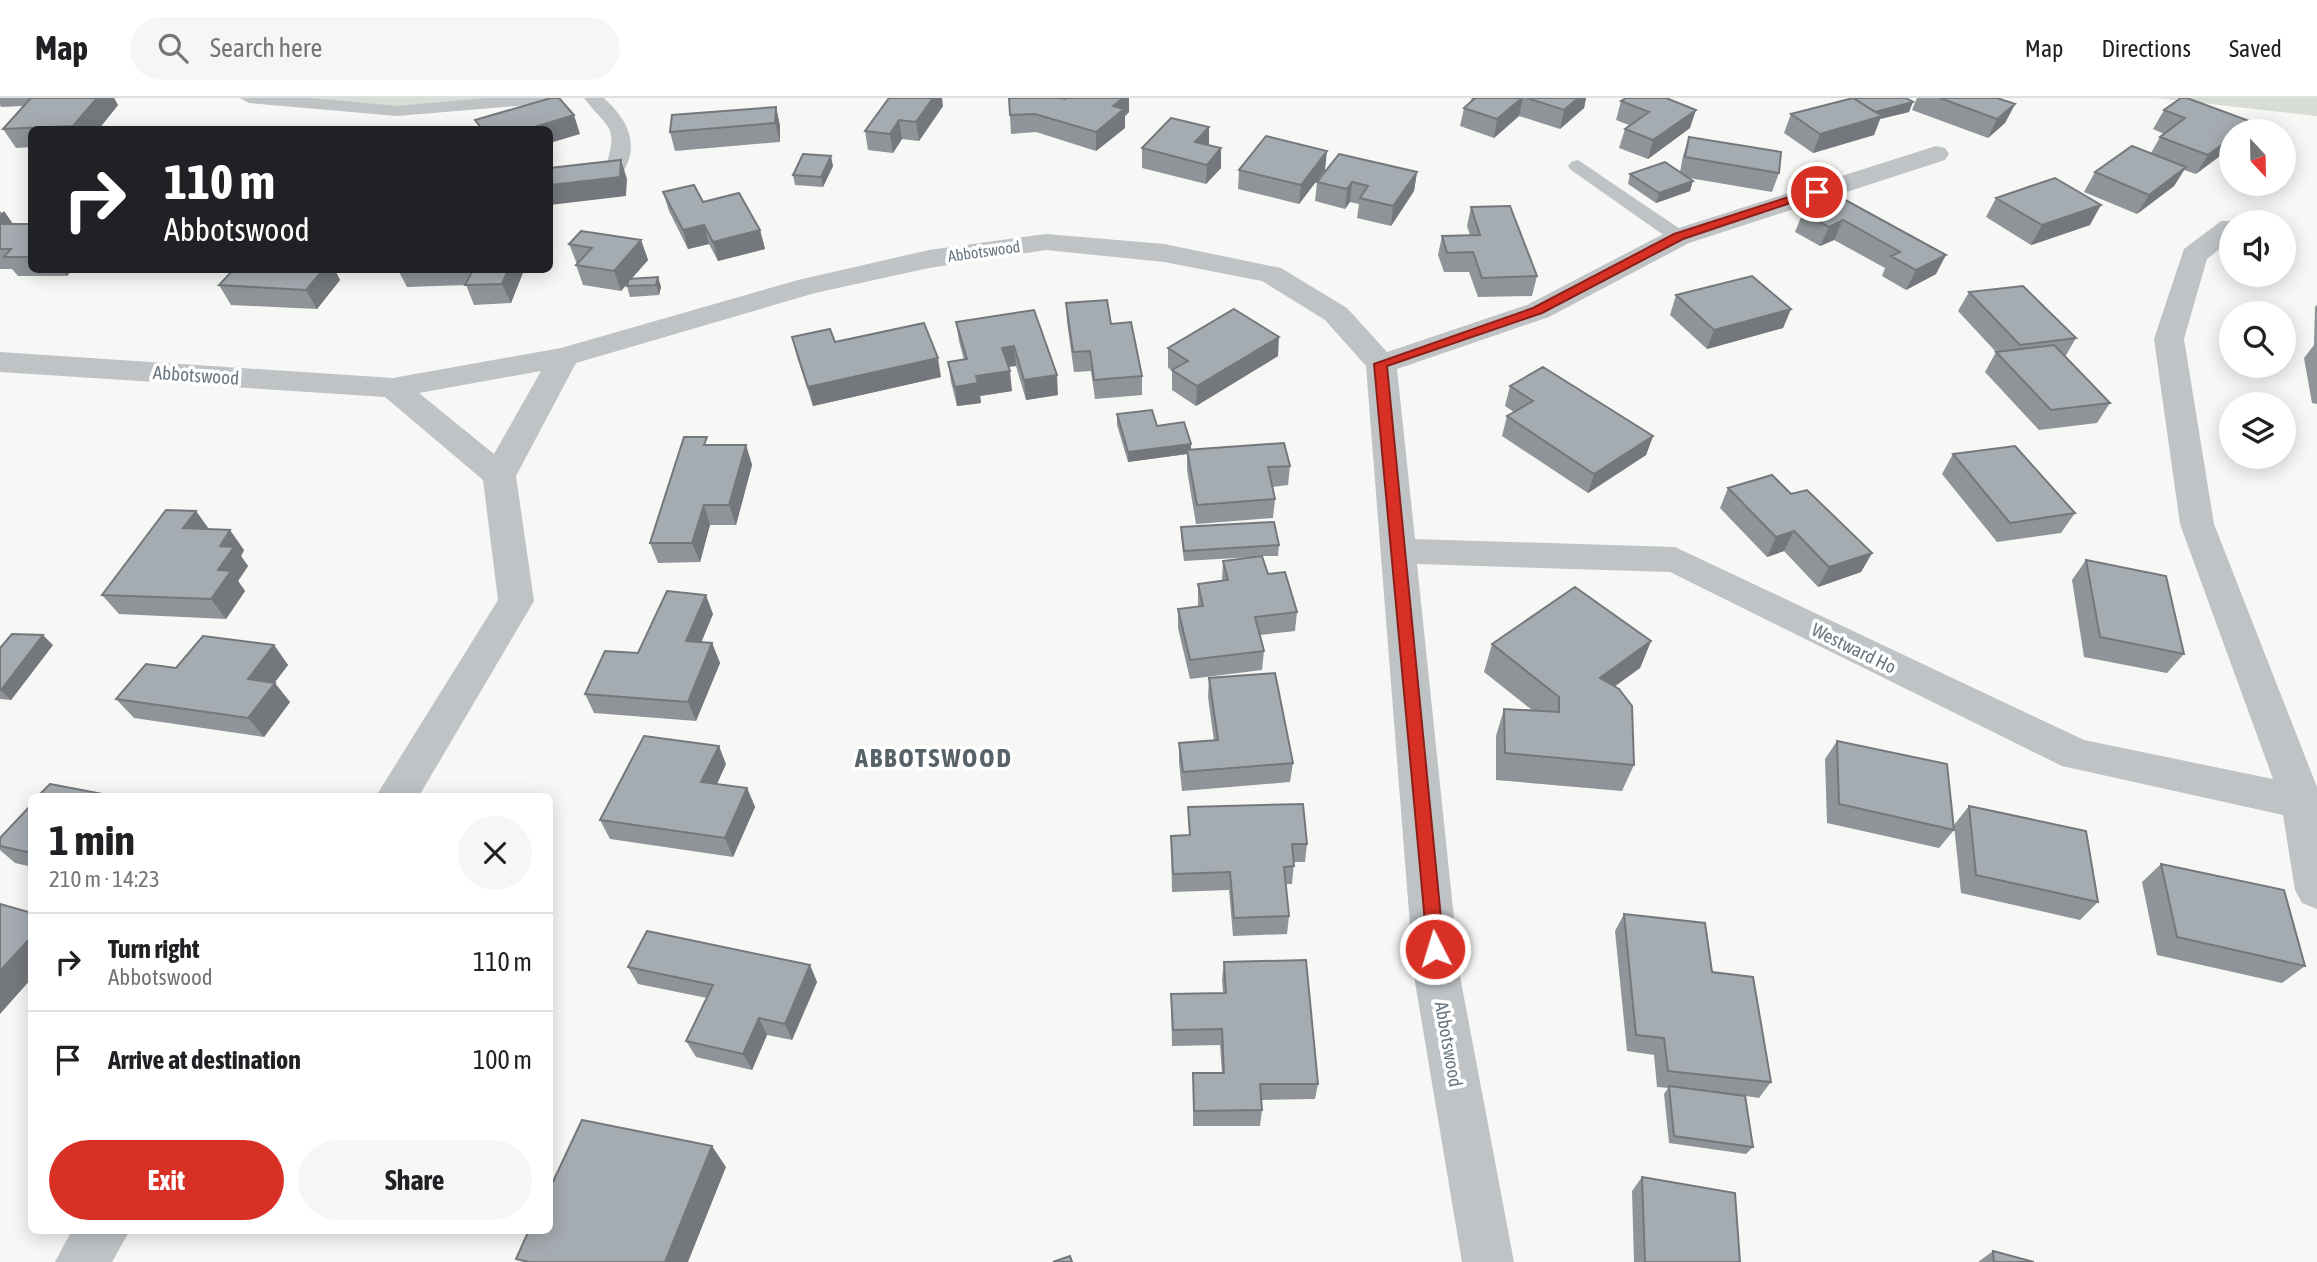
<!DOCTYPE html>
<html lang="en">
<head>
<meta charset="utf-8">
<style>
  body { margin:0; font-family:"Asap Condensed",sans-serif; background:#f6f6f6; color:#202124; height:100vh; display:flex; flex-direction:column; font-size:26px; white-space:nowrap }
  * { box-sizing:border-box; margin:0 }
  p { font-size:23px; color:#757577 }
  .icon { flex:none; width:38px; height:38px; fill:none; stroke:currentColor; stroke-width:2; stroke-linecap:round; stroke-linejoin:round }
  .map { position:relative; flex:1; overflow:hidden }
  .sheet { position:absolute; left:28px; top:695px; width:525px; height:441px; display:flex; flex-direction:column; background:#fff; border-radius:10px; box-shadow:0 4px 18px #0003 }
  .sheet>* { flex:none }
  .top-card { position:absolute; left:28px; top:28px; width:525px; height:147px; border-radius:10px; box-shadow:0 4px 18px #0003; background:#202124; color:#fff; overflow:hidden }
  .needle { width:46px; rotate:158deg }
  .tools { position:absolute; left:2219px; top:21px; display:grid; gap:14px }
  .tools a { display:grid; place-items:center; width:77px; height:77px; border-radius:50%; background:#fff; box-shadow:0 4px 18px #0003; font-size:35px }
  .pin { position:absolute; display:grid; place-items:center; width:60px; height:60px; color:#fff; margin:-30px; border:4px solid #fff; border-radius:50%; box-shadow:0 2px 7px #0007 }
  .me { position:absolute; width:77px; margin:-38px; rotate:355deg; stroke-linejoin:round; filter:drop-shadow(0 0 5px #0008) }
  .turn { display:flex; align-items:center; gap:24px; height:147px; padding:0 21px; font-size:32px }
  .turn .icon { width:91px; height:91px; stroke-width:2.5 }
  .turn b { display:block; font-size:49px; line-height:60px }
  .round { display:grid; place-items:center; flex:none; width:74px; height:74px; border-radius:37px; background:#f6f6f6 }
  .head { display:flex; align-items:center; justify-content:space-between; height:119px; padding:0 21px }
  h1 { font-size:42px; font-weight:700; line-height:52px }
  .action { display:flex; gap:14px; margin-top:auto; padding:14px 21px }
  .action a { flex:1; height:80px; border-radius:42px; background:#d93025; color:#fff; font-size:28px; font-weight:700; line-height:80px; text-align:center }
  .action a+a { background:#f6f6f6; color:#202124 }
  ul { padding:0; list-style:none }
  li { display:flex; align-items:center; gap:21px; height:98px; padding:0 21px; border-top:2px solid #e0e0e0 }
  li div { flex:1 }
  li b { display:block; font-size:26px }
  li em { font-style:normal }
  header { display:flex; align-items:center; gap:42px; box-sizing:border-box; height:98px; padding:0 35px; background:#fff; border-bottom:2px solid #e0e0e0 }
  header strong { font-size:33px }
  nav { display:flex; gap:38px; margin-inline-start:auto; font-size:24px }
  .search { width:490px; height:63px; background:#f6f6f6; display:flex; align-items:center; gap:18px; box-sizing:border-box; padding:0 24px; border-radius:38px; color:#757577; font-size:26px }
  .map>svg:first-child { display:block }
  .green { fill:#d7dcd5 }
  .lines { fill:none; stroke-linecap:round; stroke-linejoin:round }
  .lane { fill:#bfc3c6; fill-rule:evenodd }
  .street { fill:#bfc3c6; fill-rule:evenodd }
  .wall { fill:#8e9498 }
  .shaded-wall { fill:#74787c }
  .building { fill:#a5acb1; stroke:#74787c; stroke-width:2 }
  .route { fill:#d93025; stroke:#8d1f18; stroke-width:2 }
  .labels { text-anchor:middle; stroke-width:7; stroke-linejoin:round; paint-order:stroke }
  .far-street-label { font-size:16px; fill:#6a7882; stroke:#fff }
  .street-label { font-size:19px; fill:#6a7882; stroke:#fff }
  .district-label { font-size:26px; font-weight:bold; letter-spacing:2px; fill:#576168; stroke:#fff }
</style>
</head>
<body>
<header>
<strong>Map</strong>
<div class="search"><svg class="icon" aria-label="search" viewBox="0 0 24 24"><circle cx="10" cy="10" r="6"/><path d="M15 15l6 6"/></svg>Search here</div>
<nav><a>Map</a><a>Directions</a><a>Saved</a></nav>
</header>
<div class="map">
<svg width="2317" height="1164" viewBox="0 0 2317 1164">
  <rect width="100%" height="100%" fill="#f7f7f5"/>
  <path class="green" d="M278,0H515L426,8L378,9Z
    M2157,0H2317V18Z"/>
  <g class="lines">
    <path class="lane" d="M240,0H311L397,8L487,0H560L551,5L397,18L249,5Z
      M584,0H604C627,21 641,46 622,76H608L605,72C619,25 609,33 584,0Z
      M1578,62L1686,135L1689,139L1686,143H1672L1571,72L1568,68L1571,64Z"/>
    <path class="street" d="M1936,48L1945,50L1949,56L1945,62L1689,145L1549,219L1397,271L1415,441L1675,449L2084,642L2273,681L2180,426L2154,241L2184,151L2221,123H2241L2231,124V142L2207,161L2184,241L2214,426L2317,689V811L2302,805L2295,792L2283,717L2062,668L1670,474L1417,466L1460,878L1514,1164H1462L1414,878L1366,268L1325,222L1262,183L1164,164L1046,152L929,170L815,195L576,265L516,378L534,503L419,698H376L498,502L483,382L385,299L0,274V254L393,280L561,250L798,182L929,152L1046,136L1164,146L1281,170L1347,210L1387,254L1527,207L1669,133ZM541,273L494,356L419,295Z
      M72,1132H130L112,1164H55Z"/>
  </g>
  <path class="wall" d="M0,0H114L118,7L98,32H32V49L16,50L3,31L24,8L1,9L0,7Z
    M1009,0L1065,1L1084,0H1129V14L1125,18V30L1096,53L1036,34L1011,36Z
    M1472,0H1586L1584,10L1560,31L1519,18L1494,40L1460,28L1464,10L1472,3L1471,2Z
    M1917,0H1997L2015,6L2005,25L1988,40L1912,12Z
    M1621,3L1690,30L1648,61L1619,50L1625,31L1629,27L1616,22Z
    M943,8L919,43L902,41L893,55L868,52L865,33Z
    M776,9L780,28V44L675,53L670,34Z
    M2164,12L2252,24L2246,33H2231L2196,76L2184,72L2174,88L2137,116L2084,94L2095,74L2151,55L2160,39L2164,36L2153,31Z
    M1909,14L1880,21L1874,37L1813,55L1784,35L1791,16Z
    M1209,29V47L1221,50V70L1206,86L1142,70V50Z
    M1689,39L1779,75L1772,94L1689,80L1690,93L1656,105L1628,86L1630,76L1680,74L1683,58Z
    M833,68L823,89L795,87L793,77Z
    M1239,72H1325L1299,106L1238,91Z
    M1417,74L1414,93L1391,128L1357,120L1359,106L1350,104L1345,111L1315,103L1317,84Z
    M663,94L703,104L760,132L765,151L718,163L709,146L688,151L669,113Z
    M1838,98L1936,176L1906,192L1882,178L1885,170L1834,142L1820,148L1795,134L1803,114Z
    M1996,100L2090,127L2031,147L1986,119Z
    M1471,109L1537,178L1532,198L1478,199L1469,174H1444L1438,157L1442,138L1470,137L1467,128Z
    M0,113L13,126H32V172H72L67,178H18L12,171H0Z
    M641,142L648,162L631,181L658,179L661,189L659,197L630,199L627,188L628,185L621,193L583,187L576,167L577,166L569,146Z
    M233,172H335L340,182L317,211L231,207L219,187Z
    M398,172H524L511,205L474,207L466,187L407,189Z
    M1969,194L2076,240L2065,259L2110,305L2097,325L2039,332L1985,274L1996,254L1958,213Z
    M1676,197L1791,211L1783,230L1707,251L1670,217Z
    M1066,205L1111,226L1142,278V297L1095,301L1091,273L1074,274L1067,224Z
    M2317,207V306L2312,305L2304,260L2314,247L2315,209Z
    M1034,212L1058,297L1026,302L1016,268L1008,269L1012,293L980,298L981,305L957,308L951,284L948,264L964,262L959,243L956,224Z
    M792,239L835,244L941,279L813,308L797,259Z
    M1168,250L1278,258L1196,308L1172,292V272L1168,270Z
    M1510,288L1653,338L1646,357L1588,395L1502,338L1507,318L1514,314L1505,308Z
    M1117,316L1157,328L1191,346V352L1290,368L1288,387L1272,389L1275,401L1273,420L1196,426L1187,372V356L1128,364L1117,327Z
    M709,347H746L752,367L736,427H710L700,464L658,465L650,445Z
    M1953,356L2075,415L2061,435L1997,444L1942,376Z
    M1728,390L1791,396L1872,455L1861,474L1818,489L1784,453L1767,459L1720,410Z
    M196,413L209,431L244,452L241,458L248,468L238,483L245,493L226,521L119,516L102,497Z
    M1181,429L1279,447L1278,458H1262L1268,476L1297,514L1295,533L1260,537L1264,553L1262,572L1190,581L1178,530V511L1198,509V486L1222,482L1223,463L1253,459L1184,463L1181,439Z
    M2086,462L2184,556L2167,575L2084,559L2072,482Z
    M713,516L701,544L712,545L720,565L696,623L594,615L585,596L638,555Z
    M1651,543L1640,570L1615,588L1634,667L1622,693L1496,682V638L1504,611L1532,612L1484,574L1492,546Z
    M53,547L11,602L0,601V550Z
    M274,547L288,567L274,585L290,604L264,639L134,620L116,601L176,570Z
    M1209,580L1293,665L1290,684L1182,693L1179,664V645L1214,643L1208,599Z
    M1837,643L1954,732L1939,750L1827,725L1825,661Z
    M726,666L717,686L747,690L755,709L733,759L610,741L600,722Z
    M32,706V769L15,765L0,752V740Z
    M1969,708L2098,804L2080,822L1961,795L1954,727Z
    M1188,709L1307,746L1305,764H1294L1292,786H1286L1289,818L1287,836L1233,838L1229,792L1172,794L1171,738L1189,737Z
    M2161,766L2305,868L2282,885L2157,857L2142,784Z
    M1624,816L1712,874L1771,984L1759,1000L1746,998L1753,1049L1746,1056L1669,1045L1664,996L1668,990L1657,989L1654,957L1627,953L1615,833Z
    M1224,864L1318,986L1315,1001L1261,1002L1262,1012L1260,1028H1193V975H1222L1220,947L1172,948L1171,896L1223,895L1222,881Z
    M810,867L817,884L792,942L767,937L752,972L696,959L686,943L707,900L638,886L628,869Z
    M1642,1079L1740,1164H1634L1632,1093Z
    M1993,1153L2034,1164H1978Z"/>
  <path class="shaded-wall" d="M97,0H114L118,7L98,32H75L73,28Z
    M933,0H942L943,8L919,43L916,24Z
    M1123,0H1129V14L1125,18V30L1096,53V34L1113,8Z
    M1522,0H1523L1519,18L1494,40L1497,21Z
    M1578,0H1586L1584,10L1560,31L1564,12Z
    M1913,4L1909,14L1880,21L1874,37L1813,55L1820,36L1868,16Z
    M2015,6L2005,25L1988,40L1997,21Z
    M776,9L780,28V44L775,25Z
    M1696,12L1690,30L1648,61L1653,42Z
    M574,17L580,36L550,45V32H525Z
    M899,22L902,41L893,55L890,36Z
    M2252,24L2246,33H2240Z
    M1209,29V48L1195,44Z
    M2231,40V50L2196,76L2208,57Z
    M1221,50V70L1206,86L1207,67Z
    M1327,53L1325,72L1299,106L1301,87Z
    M831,58L833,68L823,89L821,79Z
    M621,62L627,81L626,98L550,107V87Z
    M2186,69L2174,88L2137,116L2149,97Z
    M1417,74L1414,93L1391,128L1393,108Z
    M1693,83L1690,93L1656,105L1659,95Z
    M1352,84L1350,104L1345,111L1347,91Z
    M2101,107L2090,127L2031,147L2042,127Z
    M4,113L18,133L0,138V117Z
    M1843,122L1834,142L1820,148L1829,129Z
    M704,127L709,146L688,151L683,132Z
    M760,132L765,151L718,163L713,144Z
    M641,142L648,162L621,193L614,173Z
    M1946,157L1936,176L1906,192L1916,172Z
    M62,172H72L67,178Z
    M323,172H335L340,182L317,211L306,192Z
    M508,172H524L511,205L502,186Z
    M658,179L661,189L659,197L656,187Z
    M1791,211L1783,230L1707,251L1714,232Z
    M1279,239L1278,258L1196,308L1197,288Z
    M1014,248L1016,268L1004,269L1002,250Z
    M938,260L941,279L813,308L808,289Z
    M1010,273L1012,293L980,298L981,305L957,308L955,289L976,278Z
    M1057,277L1058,297L1026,302L1024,282Z
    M1653,338L1646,357L1588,395L1594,376Z
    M1191,346V356L1187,352V356L1128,364V354Z
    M746,347L752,367L736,427L729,407Z
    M704,407L710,427L700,464L692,445Z
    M196,413L210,433L183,430Z
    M230,432L244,452L241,458L248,468L238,483L245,493L226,521L211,501L220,448Z
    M1794,433L1784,453L1767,459L1776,439Z
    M1872,455L1861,474L1818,489L1829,469Z
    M706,497L713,516L694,562L686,543Z
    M43,537L53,547L11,602L1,592Z
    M1651,543L1640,570L1589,607L1600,580Z
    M712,545L720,565L696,623L688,604Z
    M274,547L288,567L263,600L248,581Z
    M275,585L290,604L264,639L248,620Z
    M719,648L726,666L709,703L701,684Z
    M747,690L755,709L733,759L725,740Z
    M32,838V880L0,916V873Z
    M810,867L817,884L792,942L785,926Z
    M759,920L767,937L752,972L743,956Z
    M712,1048L726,1069L688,1164H665Z"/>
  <path class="building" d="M31,0H97L73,28L3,31Z
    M551,0H559L574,17L525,32H483L475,22Z
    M889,0H933L916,24L899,22L890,36L865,33Z
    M1009,0H1060L1065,1L1067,0H1123L1113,8L1124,11L1096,34L1035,16L1010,17Z
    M1475,0H1522L1497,21L1464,10Z
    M1527,0H1578L1564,12Z
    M1626,0H1666L1696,12L1653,42L1625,31L1649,14L1621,3Z
    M1853,0L1882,18L1820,36L1791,16Z
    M1853,0H1906L1913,4L1875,14Z
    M1940,0H1997L2015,6L1997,21Z
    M2181,0H2187L2252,24L2240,33H2231V40L2208,57L2160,39L2185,20L2164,12Z
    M776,9L775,25L670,34L672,17Z
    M1171,20L1209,29L1195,44L1221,50L1207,67L1142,50Z
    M1266,38L1327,53L1301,87L1239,72Z
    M1689,39L1781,54L1779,75L1685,59Z
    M2132,48L2186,69L2149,97L2095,74Z
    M803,56L831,58L821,79L793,77Z
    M1339,56L1417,74L1393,108L1360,100L1368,88L1352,84L1347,91L1317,84Z
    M621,62L620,79L550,87V70Z
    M1665,64L1693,83L1659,95L1630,76Z
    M2055,80L2101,107L2042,127L1996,100Z
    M694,87L703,104L739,95L760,132L713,144L704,127L683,132L663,94Z
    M1838,98L1946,157L1916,172L1891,158L1900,154L1843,122L1829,129L1803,114Z
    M1510,108L1537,178L1482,180L1473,154L1447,155L1442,138L1480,137L1471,109Z
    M0,126H32V159H4L11,151H0Z
    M581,133L641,142L614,173L576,167L592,150L569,146Z
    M233,172H323L306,192L219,187Z
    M473,172H508L502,186L465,187Z
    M1752,178L1791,211L1714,232L1676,197Z
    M658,179L656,187L627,188L629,181Z
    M2023,188L2076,240L2020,247L1969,194Z
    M1107,202L1111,226L1131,224L1142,278L1094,282L1090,253L1073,254L1066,205Z
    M1234,211L1279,239L1197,288L1172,272L1188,263L1168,250Z
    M1034,212L1057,277L1024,282L1014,248L1002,250L1010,273L976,278L978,285L955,289L948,264L967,261L956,224Z
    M924,225L938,260L808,289L792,239L830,231L835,244Z
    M2054,247L2110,305L2051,312L1996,254Z
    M1543,269L1653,338L1594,376L1507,318L1533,303L1510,288Z
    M1152,312L1157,328L1184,324L1191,346L1128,354L1117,316Z
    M684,339H707L704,347H746L729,407H704L692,445H650Z
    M1284,345L1290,368L1268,369L1275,401L1197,407L1187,352Z
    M2015,348L2075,415L2010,425L1953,356Z
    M1772,377L1791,396L1807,392L1872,455L1829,469L1794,433L1776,439L1728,390Z
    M166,412L196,413L183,430L230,432L220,448L234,449L218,472L231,473L211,501L102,497Z
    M1274,424L1279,447L1184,453L1181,429Z
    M1262,458L1268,476L1285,474L1297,514L1255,519L1264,553L1190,562L1178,511L1203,508L1198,486L1228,482L1223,463Z
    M2086,462L2166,478L2184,556L2100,539Z
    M1575,489L1651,543L1600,580L1619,591L1632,608L1634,667L1505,655L1504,611L1559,614V599L1492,546Z
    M667,493L706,497L686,543L712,545L688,604L585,596L605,553L638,555Z
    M12,536L43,537L1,592H0V550Z
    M203,538L274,547L248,581L275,585L248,620L116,601L146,566L176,570Z
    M1275,575L1293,665L1183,674L1179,645L1218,642L1209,580Z
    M644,638L719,648L701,684L747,690L725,740L600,722Z
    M1837,643L1947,666L1954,732L1839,706Z
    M50,686L113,698H38Z
    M32,706V755L0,748V740Z
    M1303,706L1307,746H1292L1294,768L1284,769L1289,818L1234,820L1230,774L1173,776L1171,738L1190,737L1188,709Z
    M1969,708L2086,733L2098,804L1976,777Z
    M2161,766L2284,792L2305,868L2177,839Z
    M0,806L32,815V838L0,873Z
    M1624,816L1705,825L1712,874L1753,879L1771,984L1668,973L1664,940L1636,937Z
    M647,833L810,867L785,926L759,920L743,956L686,943L713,887L628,869Z
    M1306,862L1318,986H1260L1262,1012L1194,1013L1193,975H1224L1222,931L1173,932L1171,896L1226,895L1224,864Z
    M1669,988L1745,998L1753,1049L1674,1038Z
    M582,1022L712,1048L665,1164H529L516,1161L529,1132H550V1090Z
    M1642,1079L1735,1095L1740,1164H1645Z
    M1993,1153L2034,1164H1994Z
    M1070,1158L1072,1164H1053Z"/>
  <path class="route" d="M1813,91L1823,94L1683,141L1542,215L1387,268L1444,851L1441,857L1435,860L1428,857L1374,266L1533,210L1674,136Z"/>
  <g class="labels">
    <g class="far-street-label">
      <text transform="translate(984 153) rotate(-8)" y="6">Abbotswood</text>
    </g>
    <g class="street-label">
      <text transform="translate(196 277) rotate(4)" y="7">Abbotswood</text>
      <text transform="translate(1854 550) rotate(26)" y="7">Westward Ho</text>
      <text transform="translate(1449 946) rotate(80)" y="7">Abbotswood</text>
    </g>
    <g class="district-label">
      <text x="934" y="669">ABBOTSWOOD</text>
    </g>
  </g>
</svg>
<div class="tools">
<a><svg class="needle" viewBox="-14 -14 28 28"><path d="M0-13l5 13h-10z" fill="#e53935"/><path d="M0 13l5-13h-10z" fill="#757577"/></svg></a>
<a><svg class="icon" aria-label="sound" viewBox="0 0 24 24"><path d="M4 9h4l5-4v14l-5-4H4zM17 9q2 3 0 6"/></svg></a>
<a><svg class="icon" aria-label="search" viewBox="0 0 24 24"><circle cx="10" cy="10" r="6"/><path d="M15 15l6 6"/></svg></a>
<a><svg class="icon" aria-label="layers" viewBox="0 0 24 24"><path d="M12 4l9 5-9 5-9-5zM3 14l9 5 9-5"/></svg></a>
</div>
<div class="pin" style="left:1817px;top:94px;background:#d93025"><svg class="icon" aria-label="arrive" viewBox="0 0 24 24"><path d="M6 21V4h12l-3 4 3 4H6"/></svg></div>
<svg class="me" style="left:1435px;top:851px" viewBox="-20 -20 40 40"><circle r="17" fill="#d93025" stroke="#fff" stroke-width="3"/><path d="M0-11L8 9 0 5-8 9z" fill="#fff"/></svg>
<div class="top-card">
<div class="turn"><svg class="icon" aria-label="right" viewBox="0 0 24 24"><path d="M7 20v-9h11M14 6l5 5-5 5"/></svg><div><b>110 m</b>Abbotswood</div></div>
</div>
<section class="sheet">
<div class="head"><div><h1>1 min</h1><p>210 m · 14:23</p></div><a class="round"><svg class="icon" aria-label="close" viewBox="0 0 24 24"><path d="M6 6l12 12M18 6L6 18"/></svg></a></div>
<ul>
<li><svg class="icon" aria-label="right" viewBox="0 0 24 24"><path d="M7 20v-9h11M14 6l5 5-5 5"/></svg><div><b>Turn right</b><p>Abbotswood</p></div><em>110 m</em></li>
<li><svg class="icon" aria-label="arrive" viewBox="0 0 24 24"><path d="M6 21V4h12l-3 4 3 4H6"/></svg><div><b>Arrive at destination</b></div><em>100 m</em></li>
</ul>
<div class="action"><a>Exit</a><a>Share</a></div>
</section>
</div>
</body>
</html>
